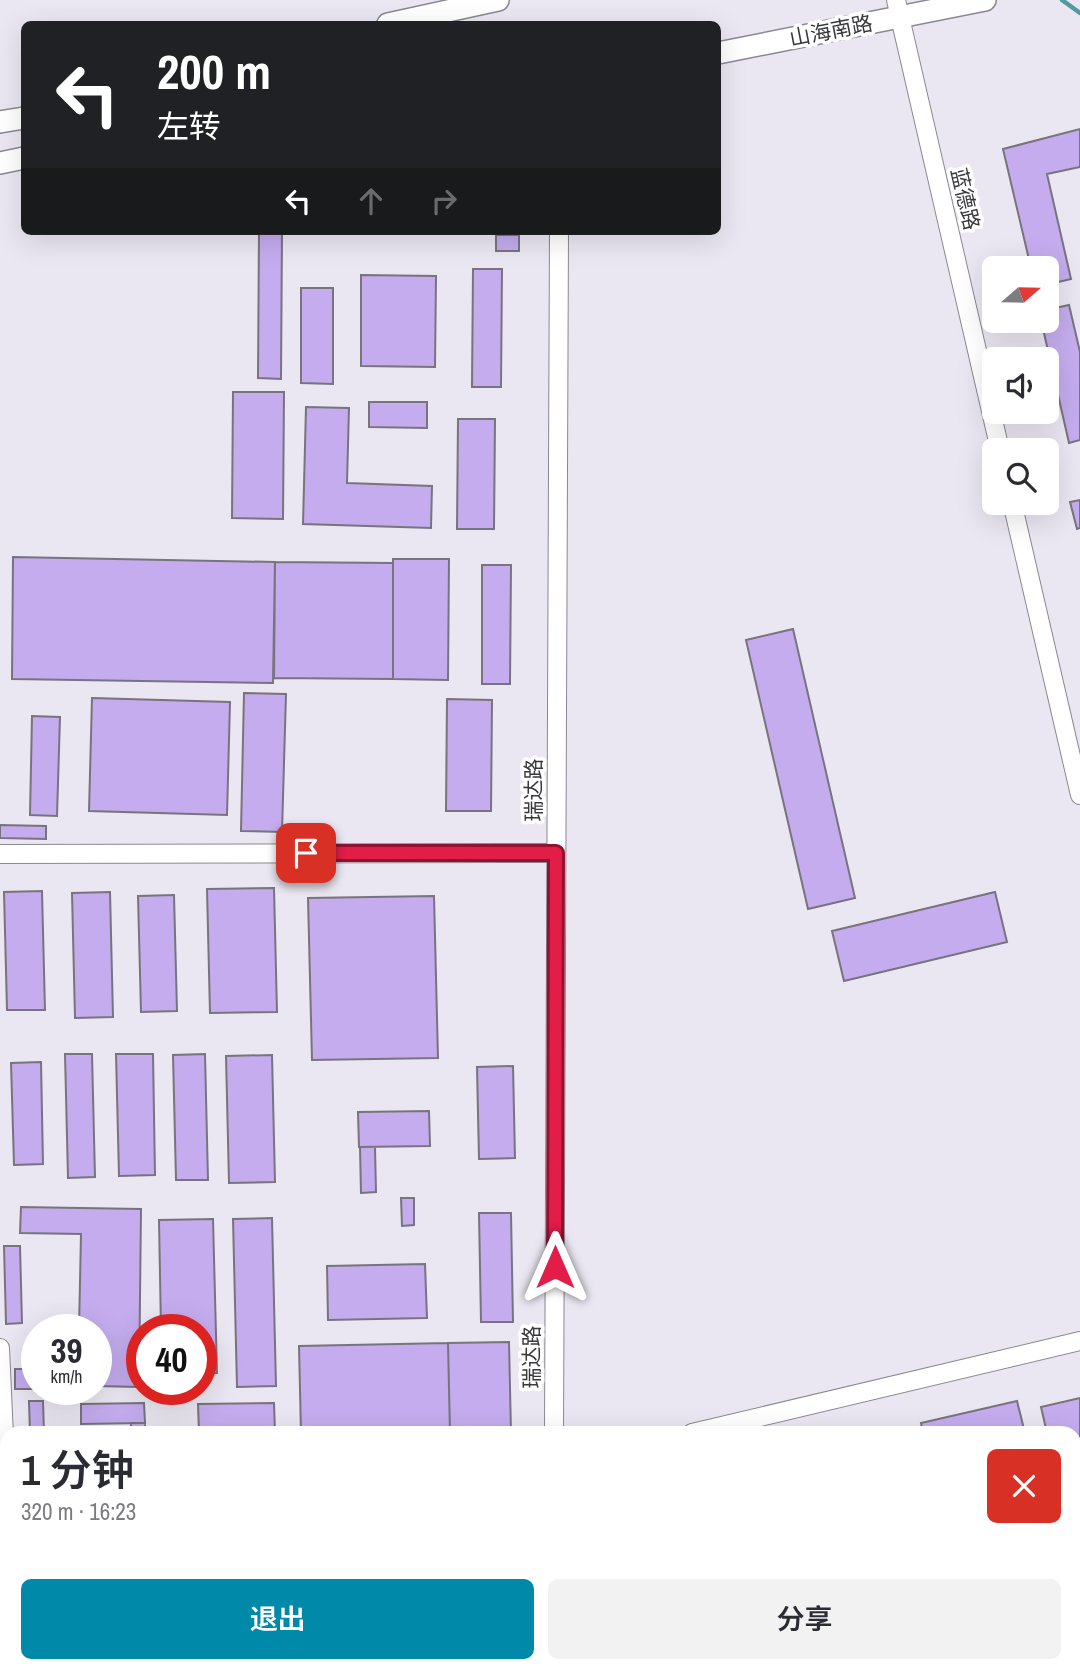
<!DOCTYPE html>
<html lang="zh">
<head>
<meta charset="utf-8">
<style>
  body { margin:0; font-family:"Archivo Narrow","Noto Sans SC",sans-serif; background:#f2f2f3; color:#2b2b33; height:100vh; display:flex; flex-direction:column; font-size:26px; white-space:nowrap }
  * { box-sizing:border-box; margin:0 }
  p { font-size:23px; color:#7c7c81 }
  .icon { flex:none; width:38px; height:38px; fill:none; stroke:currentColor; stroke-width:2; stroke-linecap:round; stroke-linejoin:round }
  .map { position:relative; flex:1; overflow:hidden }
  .panel { position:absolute; left:0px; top:1426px; width:1082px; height:247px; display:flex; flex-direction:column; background:#fff; border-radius:21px 21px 0 0; box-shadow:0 7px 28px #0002 }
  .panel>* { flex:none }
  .banner { position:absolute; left:21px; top:21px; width:700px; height:214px; border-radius:10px; box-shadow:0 7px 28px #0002; background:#202124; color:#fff; overflow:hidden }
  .needle { width:46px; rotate:70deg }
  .tools { position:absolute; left:982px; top:256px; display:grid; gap:14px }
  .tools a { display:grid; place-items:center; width:77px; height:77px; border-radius:10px; background:#fff; box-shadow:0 7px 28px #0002; font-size:35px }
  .speed { position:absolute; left:21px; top:1314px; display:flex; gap:14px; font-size:35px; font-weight:700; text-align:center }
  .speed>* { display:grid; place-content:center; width:91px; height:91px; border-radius:50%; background:#fff; box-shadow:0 7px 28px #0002; line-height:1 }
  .speed small { font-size:18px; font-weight:400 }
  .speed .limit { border:10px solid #d22; background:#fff; color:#111 }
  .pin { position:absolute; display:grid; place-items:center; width:60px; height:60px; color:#fff; margin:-30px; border-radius:14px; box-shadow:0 4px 10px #0006 }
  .me { position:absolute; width:77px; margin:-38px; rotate:0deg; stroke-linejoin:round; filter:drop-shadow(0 0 5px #0008) }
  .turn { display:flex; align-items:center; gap:24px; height:147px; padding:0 21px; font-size:32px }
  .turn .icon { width:91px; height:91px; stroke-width:2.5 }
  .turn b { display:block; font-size:49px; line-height:60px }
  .lanes { display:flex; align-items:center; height:66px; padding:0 21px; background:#0003; justify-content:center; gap:35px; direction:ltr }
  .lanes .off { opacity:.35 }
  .round { display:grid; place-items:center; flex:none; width:74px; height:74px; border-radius:10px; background:#f2f2f3 }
  .head { display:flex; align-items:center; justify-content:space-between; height:119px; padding:0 21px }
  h1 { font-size:42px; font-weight:600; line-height:52px }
  .primary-button { display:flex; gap:14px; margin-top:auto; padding:14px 21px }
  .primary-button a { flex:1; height:80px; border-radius:10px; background:#0089a9; color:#fff; font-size:28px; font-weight:600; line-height:80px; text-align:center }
  .primary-button a+a { background:#f2f2f3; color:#2b2b33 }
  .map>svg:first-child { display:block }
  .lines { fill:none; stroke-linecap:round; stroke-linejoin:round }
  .stream { stroke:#5399a0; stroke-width:4.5 }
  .building { fill:#c4acee; stroke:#77747d; stroke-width:2 }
  .minor-casing { stroke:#8b8891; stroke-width:20 }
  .major-casing { stroke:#8b8891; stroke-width:24 }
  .minor { stroke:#fff; stroke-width:18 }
  .major { stroke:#fff; stroke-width:21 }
  .route-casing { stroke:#92132f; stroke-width:18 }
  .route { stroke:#e11d48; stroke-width:12 }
  .labels { text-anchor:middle; stroke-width:7; stroke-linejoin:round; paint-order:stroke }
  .street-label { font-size:21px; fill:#39383c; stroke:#fff }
</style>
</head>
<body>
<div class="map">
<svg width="1080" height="1672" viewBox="0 0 1080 1672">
  <rect width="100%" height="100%" fill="#ebe7f2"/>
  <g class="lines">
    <path class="stream" d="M1062,0L1080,13"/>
  </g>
  <path class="building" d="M1080,129V167L1047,174L1071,279L1046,285V268H1031L1003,149Z
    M259,231H282L281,379L258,378Z
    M496,235H519V251H496Z
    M473,269H502L501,387H472Z
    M361,275L436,276L435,367L361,366Z
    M301,288H333V384L301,383Z
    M1069,305L1080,352V440L1069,443L1041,320H1046V310Z
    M233,392H284L283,519L232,518Z
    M369,402H427V428L369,427Z
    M306,407L349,408L347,483L432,486L431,528L303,524Z
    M458,419H495L494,529H457Z
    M1080,500V528L1077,529L1070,502Z
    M13,557L275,562L273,683L12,679Z
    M393,559H449L448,680L393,679Z
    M275,562L393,563V679L274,678Z
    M482,565H511L510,684H482Z
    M793,629L855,898L808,909L746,640Z
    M244,693L286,694L282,832L241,831Z
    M92,698L230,702L227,815L89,811Z
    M447,699L492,700L491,811H446Z
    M32,716L60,717L57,816L30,815Z
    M0,825L46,826V839L0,838Z
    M274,888L277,1012L210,1013L207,889Z
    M42,891L45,1010H7L4,892Z
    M110,892L113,1017L75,1018L72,893Z
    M995,892L1007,942L844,981L832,931Z
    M174,895L177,1011L141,1012L138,896Z
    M434,896L438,1058L312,1060L308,898Z
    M65,1054H92L95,1177L68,1178Z
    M116,1054H153L155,1175L119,1176Z
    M205,1054L208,1180H176L173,1055Z
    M272,1055L275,1182L229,1183L226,1056Z
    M41,1062L43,1164L14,1165L11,1063Z
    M513,1066L515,1158L479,1159L477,1067Z
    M429,1111L430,1146L359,1147L358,1112Z
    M360,1147H375L376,1192L361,1193Z
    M401,1198H414V1225L402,1226Z
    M21,1207L141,1209L139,1387L96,1386V1330H79L81,1234L20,1233Z
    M479,1213H511L513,1322H481Z
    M272,1218L276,1386L237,1387L233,1219Z
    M213,1219L217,1373H201V1330H161L159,1220Z
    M4,1246H20L22,1323L6,1324Z
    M425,1264L427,1318L328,1320L327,1266Z
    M509,1342L511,1433H450L448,1343Z
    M448,1343L450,1431L301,1433L299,1346Z
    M15,1369H37V1389H15Z
    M1080,1398V1577L1074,1553V1433H1047L1041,1407Z
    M29,1401H43L44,1433H30Z
    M1017,1401L1025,1433H923L921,1423Z
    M144,1403L145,1423L81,1424V1404Z
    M274,1403L275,1433H199L198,1404Z
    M131,1423H145V1433H131Z
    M165,1428V1433H149V1429Z
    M636,1666H685L687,1672H638Z
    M779,1666H890L891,1672H753Z"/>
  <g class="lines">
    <g class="minor-casing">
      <path id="minor" d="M896,0L1000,450
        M1012,502L1080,795
        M0,854L556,853
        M0,1348L7,1503
        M554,1433L559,231
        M692,1433L1080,1341
        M557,1666V1672
        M30,1672V1666"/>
    </g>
    <g class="major-casing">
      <path id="major" d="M388,24L498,0
        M718,53L985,0
        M0,122L24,118
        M0,163L24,158
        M0,1602L7,1607
        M0,1629L7,1634
        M53,1666L61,1672
        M92,1666L101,1672"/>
    </g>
    <use href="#minor" class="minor"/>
    <use href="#major" class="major"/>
  </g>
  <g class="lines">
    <g class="route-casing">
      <path id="route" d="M306,853H556L555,1267"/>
    </g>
    <use href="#route" class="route"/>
  </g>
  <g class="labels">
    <g class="street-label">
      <text transform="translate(831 31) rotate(-11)" y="7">山海南路</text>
      <text transform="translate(965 199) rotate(77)" y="7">蓝德路</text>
      <text transform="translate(534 790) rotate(-90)" y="7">瑞达路</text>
      <text transform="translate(532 1357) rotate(-90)" y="7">瑞达路</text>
    </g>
  </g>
</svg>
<div class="tools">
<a><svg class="needle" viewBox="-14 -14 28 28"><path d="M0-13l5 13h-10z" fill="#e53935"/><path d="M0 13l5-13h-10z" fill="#7c7c81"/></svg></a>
<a><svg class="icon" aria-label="sound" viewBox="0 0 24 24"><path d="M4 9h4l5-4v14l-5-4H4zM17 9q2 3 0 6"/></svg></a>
<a><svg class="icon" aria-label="search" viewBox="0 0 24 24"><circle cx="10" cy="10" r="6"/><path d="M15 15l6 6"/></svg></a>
</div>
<div class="speed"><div>39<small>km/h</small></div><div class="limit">40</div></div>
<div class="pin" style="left:306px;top:853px;background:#d93025"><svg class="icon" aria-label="arrive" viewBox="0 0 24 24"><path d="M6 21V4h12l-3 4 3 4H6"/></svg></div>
<svg class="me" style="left:555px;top:1267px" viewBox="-20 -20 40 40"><path d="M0-17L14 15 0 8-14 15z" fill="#e11d48" stroke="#fff" stroke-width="4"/></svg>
<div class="banner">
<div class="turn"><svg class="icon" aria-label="left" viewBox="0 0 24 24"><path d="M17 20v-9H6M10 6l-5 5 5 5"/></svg><div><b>200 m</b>左转</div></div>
<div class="lanes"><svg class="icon" aria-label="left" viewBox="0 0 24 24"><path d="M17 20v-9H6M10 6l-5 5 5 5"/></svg><svg class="icon off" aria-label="ahead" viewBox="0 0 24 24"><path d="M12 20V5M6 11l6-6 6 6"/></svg><svg class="icon off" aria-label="right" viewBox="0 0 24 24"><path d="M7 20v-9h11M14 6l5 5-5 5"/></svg></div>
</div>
<section class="panel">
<div class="head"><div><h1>1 分钟</h1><p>320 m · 16:23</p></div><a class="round" style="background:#d93025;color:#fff"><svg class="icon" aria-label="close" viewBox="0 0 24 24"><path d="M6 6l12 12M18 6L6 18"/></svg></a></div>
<div class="primary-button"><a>退出</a><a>分享</a></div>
</section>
</div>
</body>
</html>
